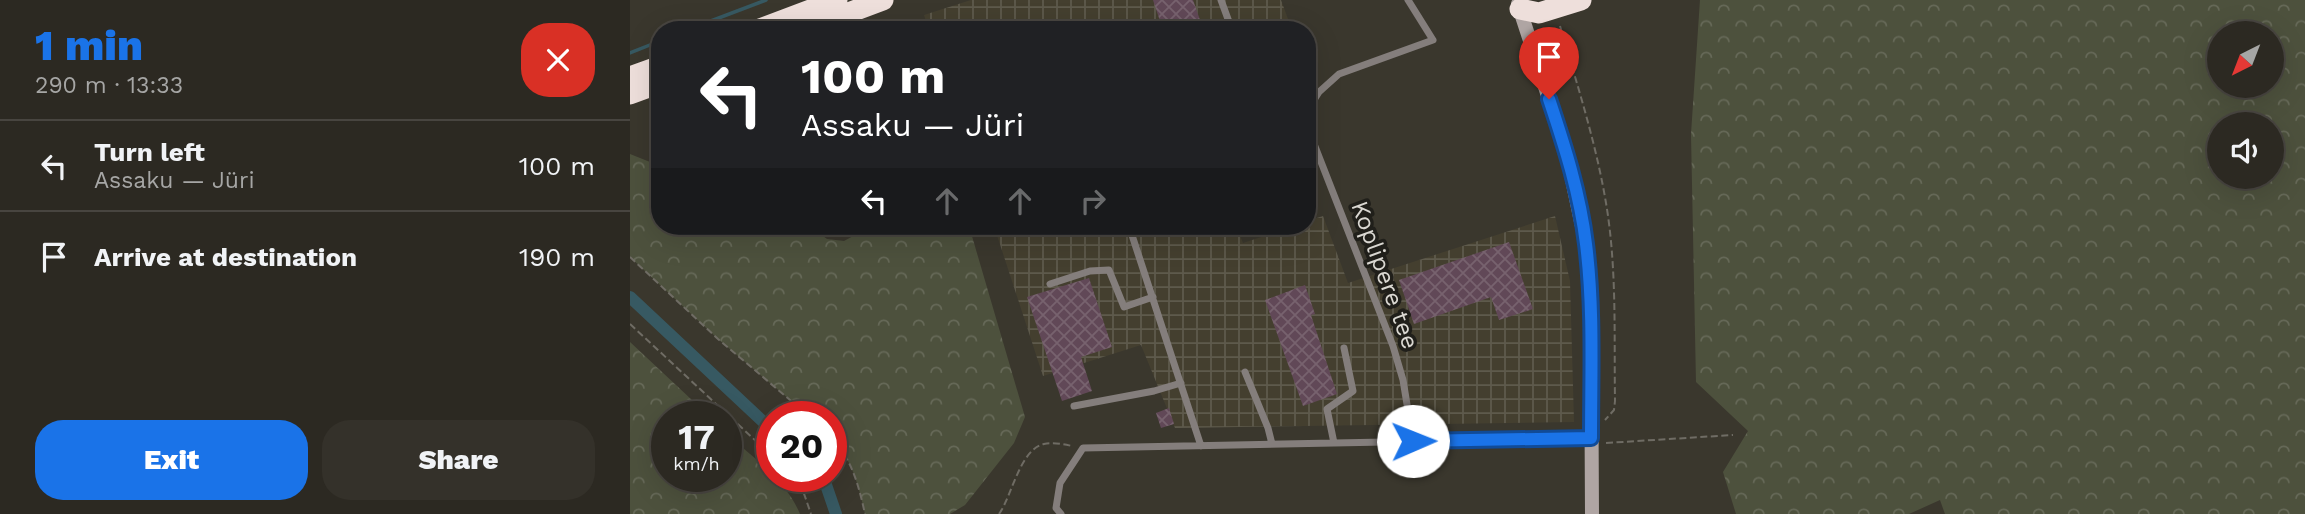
<!DOCTYPE html>
<html lang="en">
<head>
<meta charset="utf-8">
<style>
  body { margin:0; font-family:"Work Sans",sans-serif; background:#34312a; color:#f1f3f6; height:100vh; display:flex; flex-direction:column; font-size:26px; white-space:nowrap }
  * { box-sizing:border-box; margin:0 }
  p { font-size:23px; color:#a6a6a5 }
  .icon { flex:none; width:38px; height:38px; fill:none; stroke:currentColor; stroke-width:2; stroke-linecap:round; stroke-linejoin:round }
  .map { position:relative; flex:1; overflow:hidden }
  .sheet { display:flex; flex-direction:column; background:#2c2922; width:630px }
  .sheet>* { flex:none }
  .banner { position:absolute; left:21px; top:21px; width:665px; height:214px; border-radius:28px; box-shadow:0 7px 28px #0002,0 0 0 2px #484540; background:#202124; color:#fff; overflow:hidden }
  .needle { width:46px; rotate:222deg }
  .buttons { position:absolute; left:1577px; top:21px; display:grid; gap:14px }
  .buttons a { display:grid; place-items:center; width:77px; height:77px; border-radius:50%; background:#2c2922; box-shadow:0 7px 28px #0002,0 0 0 2px #484540; font-size:35px }
  .speed { position:absolute; left:21px; top:401px; display:flex; gap:14px; font-size:35px; font-weight:700; text-align:center }
  .speed>* { display:grid; place-content:center; width:91px; height:91px; border-radius:50%; background:#2c2922; box-shadow:0 7px 28px #0002,0 0 0 2px #484540; line-height:1 }
  .speed small { font-size:18px; font-weight:400 }
  .speed .limit { border:10px solid #d22; background:#fff; color:#111 }
  .pin { position:absolute; display:grid; place-items:center; width:60px; height:60px; color:#fff; margin:-72px -30px; border-radius:50% 50% 50% 0; rotate:-45deg; box-shadow:0 0 7px #0007 }
  .pin .icon { rotate:45deg }
  .me { position:absolute; width:77px; margin:-38px; rotate:89deg; stroke-linejoin:round; filter:drop-shadow(0 0 5px #0008) }
  .turn { display:flex; align-items:center; gap:24px; height:147px; padding:0 35px; font-size:32px }
  .turn .icon { width:91px; height:91px; stroke-width:2.5 }
  .turn b { display:block; font-size:49px; line-height:60px }
  .lanes { display:flex; align-items:center; height:66px; padding:0 35px; background:#0003; justify-content:center; gap:35px; direction:ltr }
  .lanes .off { opacity:.35 }
  .round { display:grid; place-items:center; flex:none; width:74px; height:74px; border-radius:28px; background:#34312a }
  .summary { display:flex; align-items:center; justify-content:space-between; height:119px; padding:0 35px }
  h1 { font-size:42px; font-weight:800; line-height:52px; color:#1a73e8 }
  .action { display:flex; gap:14px; margin-top:auto; padding:14px 35px }
  .action a { flex:1; height:80px; border-radius:28px; background:#1a73e8; color:#fff; font-size:28px; font-weight:800; line-height:80px; text-align:center }
  .action a+a { background:#34312a; color:#f1f3f6 }
  ul { padding:0; list-style:none }
  li { display:flex; align-items:center; gap:21px; height:91px; padding:0 35px; border-top:2px solid #484540 }
  li div { flex:1 }
  li b { display:block; font-size:26px }
  li em { font-style:normal }
  main { display:flex; flex:1; min-height:0 }
  .map>svg:first-child { display:block }
  .industrial { fill:url(#industrial-grid) }
  .forest { fill:url(#forest-crowns); fill-rule:evenodd }
  .lines { fill:none; stroke-linecap:round; stroke-linejoin:round }
  .stream { stroke:#375962; stroke-width:3.5 }
  .canal { stroke:#375962; stroke-width:12 }
  .building { fill:url(#building-cross-hatch) }
  .path { stroke:#6f6c64; stroke-width:2; stroke-dasharray:7 3.5; stroke-linecap:butt }
  .lane { stroke:#847e7c; stroke-width:7 }
  .secondary { stroke:#afa5a3; stroke-width:14 }
  .highway { stroke:#eedfdb; stroke-width:21 }
  .route-casing { stroke:#114b97; stroke-width:18 }
  .route { stroke:#1a73e8; stroke-width:12 }
  .labels { text-anchor:middle; stroke-width:7; stroke-linejoin:round; paint-order:stroke }
  .street-label { font-size:24px; fill:#dad8d2; stroke:#201f1a }
</style>
</head>
<body>
<main>
<section class="sheet">
<div class="summary"><div><h1>1 min</h1><p>290 m · 13:33</p></div><a class="round" style="background:#d93025;color:#fff"><svg class="icon" aria-label="close" viewBox="0 0 24 24"><path d="M6 6l12 12M18 6L6 18"/></svg></a></div>
<ul>
<li><svg class="icon" aria-label="left" viewBox="0 0 24 24"><path d="M17 20v-9H6M10 6l-5 5 5 5"/></svg><div><b>Turn left</b><p>Assaku — Jüri</p></div><em>100 m</em></li>
<li><svg class="icon" aria-label="arrive" viewBox="0 0 24 24"><path d="M6 21V4h12l-3 4 3 4H6"/></svg><div><b>Arrive at destination</b></div><em>190 m</em></li>
</ul>
<div class="action"><a>Exit</a><a>Share</a></div>
</section>
<div class="map">
<svg width="1675" height="514" viewBox="0 0 1675 514">
  <defs>
    <pattern id="industrial-grid" width="8" height="8" patternUnits="userSpaceOnUse" patternTransform="scale(1.75)"><rect width="8" height="8" fill="#443f2f"/><path d="M0 4h8M4 0v8" fill="none" stroke="#5e5a4c"/></pattern>
    <pattern id="forest-crowns" width="20" height="18" patternUnits="userSpaceOnUse" patternTransform="scale(1.75)"><rect width="20" height="18" fill="#4d513d"/><path d="M2 6a3 3 0 1 1 6 0M12 15a3 3 0 1 1 6 0" fill="none" stroke="#666958"/></pattern>
    <pattern id="building-cross-hatch" width="8" height="8" patternUnits="userSpaceOnUse" patternTransform="scale(1.75)"><rect width="8" height="8" fill="#614857"/><path d="M0 0l8 8M0 8l8-8" fill="none" stroke="#77626e"/></pattern>
  </defs>
  <rect width="100%" height="100%" fill="#3a372d"/>
  <path class="industrial" d="M341,0H651L662,30H299L294,15Z
    M693,216L718,283L925,216L940,281L944,422L545,428L511,345L413,376L364,226H606L613,243L665,226H677V221Z"/>
  <path class="forest" d="M1070,0H1675V514H1315L1310,500L1279,514H1106L1093,472L1118,431L1066,382L1061,134ZM1589,33H1642V86H1589ZM1589,124H1642V177H1589Z
    M0,154L30,166V226H179L197,239L214,241L242,226H339L395,417L384,443L335,505L320,514H235C229,487 222,458 201,438V416H179L88,339L0,257Z
    M0,342L79,416H37V476H96V433C122,457 156,480 170,514H0Z"/>
  <g class="lines">
    <path class="stream" d="M57,30L136,0
      M0,53L30,41"/>
    <path class="canal" d="M0,297L142,430
      M191,476L194,479L206,514"/>
  </g>
  <path class="building" d="M523,0H563L570,20L540,30H533Z
    M879,242L903,309L869,320L861,297L784,324L769,280Z
    M459,278L482,347L451,357L462,391L432,401L397,297Z
    M675,285L685,314L681,315L707,394L673,406L635,300Z
    M539,408L544,424L531,428L526,413Z"/>
  <g class="lines">
    <path class="path" d="M930,26C947,84 966,143 976,203C987,268 984,335 985,401L984,410L975,420
      M0,257L88,339L179,416
      M0,324L142,456
      M201,438C222,458 229,487 235,514
      M976,443L1103,435
      M162,476L171,485L181,514
      M369,514C382,496 390,449 414,444C423,442 433,444 442,446"/>
    <path class="lane" d="M591,0L602,30
      M677,111L689,92L709,74L803,40L778,0
      M677,126L763,346L773,380L783,441
      M499,226L571,446
      M420,284L460,271L479,270L494,307L523,297
      M615,372L638,428L642,444
      M444,406L524,391L551,383
      M704,443L697,409L723,391L714,348
      M431,514L426,508L430,483L453,448L961,438"/>
    <path class="secondary" d="M888,4L936,151L956,245L961,318L962,514"/>
    <path class="highway" d="M890,9L909,13L951,0
      M127,30L207,0
      M173,30L253,0
      M0,77L30,66
      M0,94L30,83"/>
  </g>
  <g class="lines">
    <g class="route-casing">
      <path id="route" d="M783,441L961,438C961,374 964,308 956,244C950,194 935,147 919,99"/>
    </g>
    <use href="#route" class="route"/>
  </g>
  <g class="labels">
    <g class="street-label">
      <text transform="translate(755 275) rotate(70)" y="8">Koplipere tee</text>
    </g>
  </g>
</svg>
<div class="buttons">
<a><svg class="needle" viewBox="-14 -14 28 28"><path d="M0-13l5 13h-10z" fill="#e53935"/><path d="M0 13l5-13h-10z" fill="#a6a6a5"/></svg></a>
<a><svg class="icon" aria-label="sound" viewBox="0 0 24 24"><path d="M4 9h4l5-4v14l-5-4H4zM17 9q2 3 0 6"/></svg></a>
</div>
<div class="speed"><div>17<small>km/h</small></div><div class="limit">20</div></div>
<div class="pin" style="left:919px;top:99px;background:#d93025"><svg class="icon" aria-label="arrive" viewBox="0 0 24 24"><path d="M6 21V4h12l-3 4 3 4H6"/></svg></div>
<svg class="me" style="left:783px;top:441px" viewBox="-20 -20 40 40"><circle r="19" fill="#fff"/><path d="M0-13L10 11 0 6-10 11z" fill="#1a73e8"/></svg>
<div class="banner">
<div class="turn"><svg class="icon" aria-label="left" viewBox="0 0 24 24"><path d="M17 20v-9H6M10 6l-5 5 5 5"/></svg><div><b>100 m</b>Assaku — Jüri</div></div>
<div class="lanes"><svg class="icon" aria-label="left" viewBox="0 0 24 24"><path d="M17 20v-9H6M10 6l-5 5 5 5"/></svg><svg class="icon off" aria-label="ahead" viewBox="0 0 24 24"><path d="M12 20V5M6 11l6-6 6 6"/></svg><svg class="icon off" aria-label="ahead" viewBox="0 0 24 24"><path d="M12 20V5M6 11l6-6 6 6"/></svg><svg class="icon off" aria-label="right" viewBox="0 0 24 24"><path d="M7 20v-9h11M14 6l5 5-5 5"/></svg></div>
</div>
</div>
</main>
</body>
</html>
